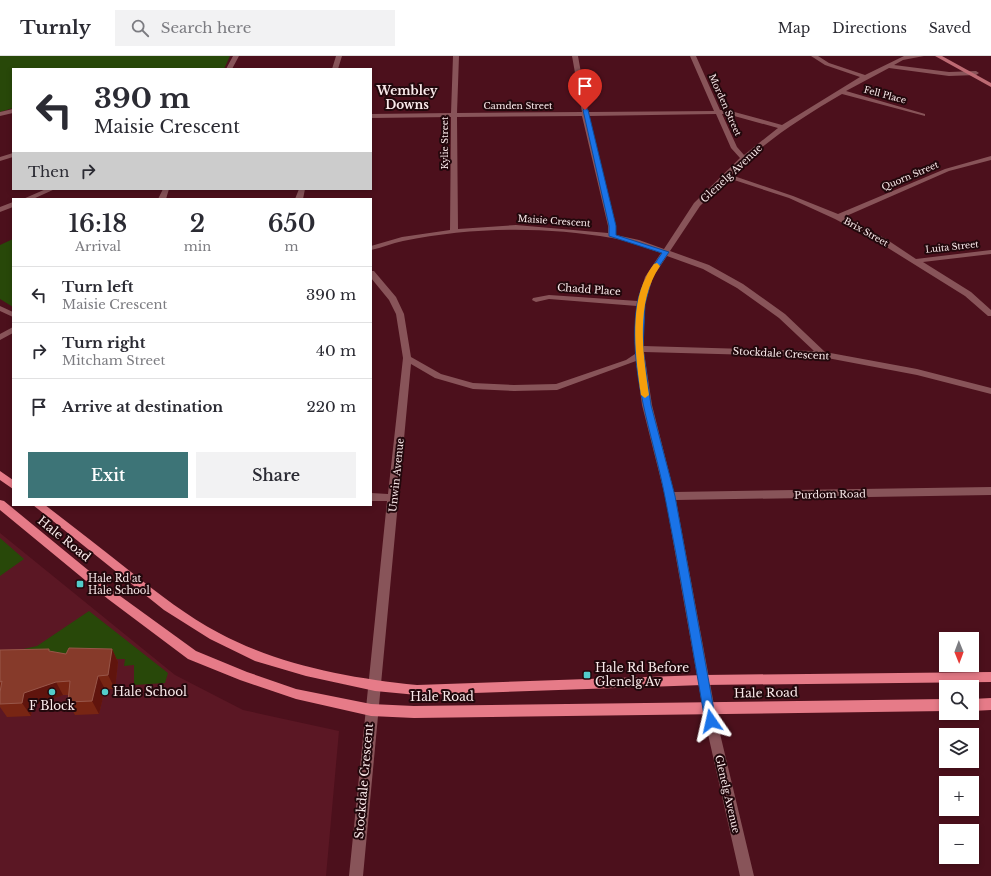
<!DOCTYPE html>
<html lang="en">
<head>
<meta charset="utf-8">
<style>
  body { margin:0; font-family:"Libre Baskerville",serif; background:#f2f2f3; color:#2b2b33; height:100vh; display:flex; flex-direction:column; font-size:15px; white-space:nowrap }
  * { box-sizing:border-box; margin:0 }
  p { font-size:13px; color:#7c7c81 }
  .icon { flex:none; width:22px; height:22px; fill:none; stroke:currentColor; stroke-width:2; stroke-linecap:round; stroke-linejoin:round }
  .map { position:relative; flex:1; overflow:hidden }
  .drawer { position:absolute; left:12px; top:142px; width:360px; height:308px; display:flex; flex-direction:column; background:#fff; border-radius:0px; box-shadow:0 2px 6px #0003 }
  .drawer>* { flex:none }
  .top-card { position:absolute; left:12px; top:12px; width:360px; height:122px; border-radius:0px; box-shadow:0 2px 6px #0003; background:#fff; color:#2b2b33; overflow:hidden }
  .needle { width:26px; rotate:179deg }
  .fabs { position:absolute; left:939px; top:576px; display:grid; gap:8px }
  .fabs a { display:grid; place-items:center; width:40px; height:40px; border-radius:0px; background:#fff; box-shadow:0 2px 6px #0003; font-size:20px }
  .pin { position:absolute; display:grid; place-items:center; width:34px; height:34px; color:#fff; margin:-41px -17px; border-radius:50% 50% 50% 0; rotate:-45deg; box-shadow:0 0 4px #0007 }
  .pin .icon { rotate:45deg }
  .me { position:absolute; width:44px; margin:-22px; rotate:349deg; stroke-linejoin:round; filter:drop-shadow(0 0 3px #0008) }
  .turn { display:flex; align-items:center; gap:14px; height:84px; padding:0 16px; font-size:18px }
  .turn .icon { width:52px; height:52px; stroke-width:2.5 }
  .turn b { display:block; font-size:28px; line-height:34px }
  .then { display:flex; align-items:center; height:38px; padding:0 16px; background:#0003; gap:8px; font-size:15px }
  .eta { display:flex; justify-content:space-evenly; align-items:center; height:68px; text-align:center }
  .eta b { font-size:24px; font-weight:600; line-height:28px }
  .action { display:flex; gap:8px; margin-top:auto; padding:8px 16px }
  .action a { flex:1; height:46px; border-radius:0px; background:#3d7477; color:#fff; font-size:16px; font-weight:600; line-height:46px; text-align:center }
  .action a+a { background:#f2f2f3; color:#2b2b33 }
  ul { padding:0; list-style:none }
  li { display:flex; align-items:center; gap:12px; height:56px; padding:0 16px; border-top:1px solid #e1e1e2 }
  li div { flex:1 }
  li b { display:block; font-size:15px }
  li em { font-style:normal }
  header { display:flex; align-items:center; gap:24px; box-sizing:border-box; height:56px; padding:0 20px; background:#fff; border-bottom:1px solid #e1e1e2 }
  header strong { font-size:19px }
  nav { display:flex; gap:22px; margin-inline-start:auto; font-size:14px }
  .search { width:280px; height:36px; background:#f2f2f3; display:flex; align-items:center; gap:10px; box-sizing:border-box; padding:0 14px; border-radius:0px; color:#7c7c81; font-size:15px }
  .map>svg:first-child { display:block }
  .built { fill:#5b1724 }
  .green { fill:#284809 }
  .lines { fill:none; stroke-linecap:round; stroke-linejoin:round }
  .minor { fill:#885459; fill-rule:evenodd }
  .secondary { fill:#bd6a73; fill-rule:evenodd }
  .primary { fill:#e67b88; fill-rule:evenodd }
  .wall { fill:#782513 }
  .shaded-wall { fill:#60140d }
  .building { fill:#863a2a; stroke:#985649 }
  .route { fill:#1a73e8; stroke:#114b97 }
  .slow { fill:#f59e0b }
  .poi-dot { fill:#53cdcb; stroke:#22080c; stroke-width:1.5 }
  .labels { text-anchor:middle; stroke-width:4; stroke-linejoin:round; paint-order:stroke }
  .far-street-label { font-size:9px; fill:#faeaeb; stroke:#22080c }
  .street-label { font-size:10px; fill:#faeaeb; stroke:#22080c }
  .poi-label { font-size:10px; fill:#faeaeb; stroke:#22080c; text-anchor:start }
  .far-district-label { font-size:12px; font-weight:bold; fill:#faeaeb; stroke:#22080c }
  .near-street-label { font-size:12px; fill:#faeaeb; stroke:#22080c }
  .near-poi-label { font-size:12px; fill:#faeaeb; stroke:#22080c; text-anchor:start }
</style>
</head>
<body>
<header>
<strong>Turnly</strong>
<div class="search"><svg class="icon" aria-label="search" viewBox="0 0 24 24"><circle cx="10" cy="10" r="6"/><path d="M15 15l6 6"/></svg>Search here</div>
<nav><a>Map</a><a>Directions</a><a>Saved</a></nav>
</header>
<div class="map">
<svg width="991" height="820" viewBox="0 0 991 820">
  <rect width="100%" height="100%" fill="#4c101c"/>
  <path class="built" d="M0,477L175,619L243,654L339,675L326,820H0Z"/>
  <path class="green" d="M0,0H230L224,13H13V52L0,56Z
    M13,183V251L0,243V189Z
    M0,482L24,503L0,520Z
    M89,555L168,617L165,627L134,629V609L124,610L125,603L7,604L19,594L37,590Z"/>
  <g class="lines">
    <path class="minor" d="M233,0H239L232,13H226Z
      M336,0H342L338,13H332Z
      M453,0H459L457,57L582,56L572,0H578L588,56L714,55L690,0H696L720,54H727L782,69L860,21L825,9L811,0H818L829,7L865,19L904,0H924L903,4L894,9L949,16L976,15L979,17L976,19L949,20L889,12L846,35L925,58V60L842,38C801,62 765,85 731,119L793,140L838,158L945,113L991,100V104L949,115L844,161L886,183L916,203L991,194V198L923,206L971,236L991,254V260H988L965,240L880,187L835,163L789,142L728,122L700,150L670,195L709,209L743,228L785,258L825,296L917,313L991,332V338L917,319L822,301L644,296L652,349L674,436L991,431V439L676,444L717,665L754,820H740L705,665L665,440L642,349L636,305L557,334L514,335L473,333L435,322L411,308L363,820H349L387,445H371V437L388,438L403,302L396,258L389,244L371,222V215H374L396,241L404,258L411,301L441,318L473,327L514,329L556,328L626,304L635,298L637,250L549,243L536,246L532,244L533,242L549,239L638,245L645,221L661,197C645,192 629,185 612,182C543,170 471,171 403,185C392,187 382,192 371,194V190L402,181L450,174L451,61L371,62V58L451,57ZM716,58L731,92L740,102L694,147L664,193L639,184L616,179V170L589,60ZM722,58H727L778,72L744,99L737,91ZM582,60L608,170V177L516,169L458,173L457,61ZM667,200L703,213L737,232L779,262L814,295L643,290L645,248L653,221Z
      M13,53V57L0,60V56Z
      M13,97V101L0,105V101Z
      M46,133H55L33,143H23Z
      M163,133H169L166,143H158Z
      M299,133H305L303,143H295Z
      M13,146V151L0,156V151Z
      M0,250L13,256V261L0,255Z
      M13,271V277L0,284V278Z"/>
    <path class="secondary" d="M935,0H942L991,27V31Z"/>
    <path class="primary" d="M0,415L13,424V433L0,424Z
      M0,444L4,445L116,537L196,595L247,616L296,633L371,648L414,650L946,643V655L414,662L371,660L296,643L240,624L188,603L108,543L0,454Z
      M33,449H45C74,471 103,494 131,516C159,538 187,560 219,577C279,609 349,622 417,629L703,619L991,616V626L703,629L417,639L375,635L306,620L255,605L210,583L164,554Z
      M991,642V654L972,655V643Z"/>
  </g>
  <path class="wall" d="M112,593L118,606L115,633H105L99,658L75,659L68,646V639H63L32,650L31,660L7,661L0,651V594L51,596L66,598Z"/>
  <path class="shaded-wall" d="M112,593L118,606L115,633L108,619Z
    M98,620L105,633L99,658L92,645Z
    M56,626L63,639L32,650L31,660L22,647L24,637Z"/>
  <path class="building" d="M69,592L112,593L108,619L98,620L92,645L68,646L70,625L56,626L24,637L22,647L0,648V636L2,625L0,626V594L49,593V595L66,598Z"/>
  <path class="route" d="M585,52L588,54L616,170V179L669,196L652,221L645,248L643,293L651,349L675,440L716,665L715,668L711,670L706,668L705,665C692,590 680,515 665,441C653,378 627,315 637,248C641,228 651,213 662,197L609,180V170L583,54Z"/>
  <path class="slow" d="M657,207L660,210C635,247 643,297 649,339L645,342L641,339C636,304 629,253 646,221C648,216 651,212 654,208Z"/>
  <g class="poi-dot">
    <rect x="76" y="524" width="8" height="8" rx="2"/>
    <rect x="583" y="615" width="8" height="8" rx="2"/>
    <circle cx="52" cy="636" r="4"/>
    <circle cx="105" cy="636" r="4"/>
  </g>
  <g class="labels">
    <g class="far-street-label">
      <text transform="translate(885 39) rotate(15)" y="3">Fell Place</text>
      <text transform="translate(725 49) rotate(66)" y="3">Morden Street</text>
      <text x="518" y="53">Camden Street</text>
      <text transform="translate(445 87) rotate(-90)" y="3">Kylie Street</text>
      <text transform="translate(910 120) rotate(-23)" y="3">Quorn Street</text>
      <text transform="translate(554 165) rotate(4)" y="3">Maisie Crescent</text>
      <text transform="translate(866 176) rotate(29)" y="3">Brix Street</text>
      <text transform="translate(952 191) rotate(-6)" y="3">Luita Street</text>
    </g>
    <g class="street-label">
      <text transform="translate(731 117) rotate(-43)" y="4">Glenelg Avenue</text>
      <text transform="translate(589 233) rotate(4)" y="4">Chadd Place</text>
      <text transform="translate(781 297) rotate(3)" y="4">Stockdale Crescent</text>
      <text transform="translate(396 419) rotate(-84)" y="4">Unwin Avenue</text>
      <text transform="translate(830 438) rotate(-1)" y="4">Purdom Road</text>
      <text transform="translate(728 738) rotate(77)" y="4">Glenelg Avenue</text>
    </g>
    <g class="poi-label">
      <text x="88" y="526">Hale Rd at<tspan x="88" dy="12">Hale School</tspan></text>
    </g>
    <g class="far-district-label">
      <text x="407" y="39">Wembley<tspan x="407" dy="14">Downs</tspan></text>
    </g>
    <g class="near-street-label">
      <text transform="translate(64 483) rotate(39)" y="4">Hale Road</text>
      <text transform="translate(766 637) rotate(-1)" y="4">Hale Road</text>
      <text x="442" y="645">Hale Road</text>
      <text transform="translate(364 725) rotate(-85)" y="4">Stockdale Crescent</text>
    </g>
    <g class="near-poi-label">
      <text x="595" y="616">Hale Rd Before<tspan x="595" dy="14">Glenelg Av</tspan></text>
      <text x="113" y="640">Hale School</text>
      <text x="52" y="654" text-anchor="middle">F Block</text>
    </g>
  </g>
</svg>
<div class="fabs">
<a><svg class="needle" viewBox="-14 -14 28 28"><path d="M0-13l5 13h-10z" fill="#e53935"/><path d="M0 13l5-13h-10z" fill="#7c7c81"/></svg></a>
<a><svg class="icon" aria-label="search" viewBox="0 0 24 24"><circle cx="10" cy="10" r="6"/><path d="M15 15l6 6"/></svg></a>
<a><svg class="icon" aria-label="layers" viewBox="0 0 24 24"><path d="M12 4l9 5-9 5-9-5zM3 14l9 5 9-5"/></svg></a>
<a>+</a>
<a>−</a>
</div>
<div class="pin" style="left:585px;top:54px;background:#d93025"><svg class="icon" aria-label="arrive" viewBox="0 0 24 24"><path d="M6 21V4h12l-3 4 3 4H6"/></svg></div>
<svg class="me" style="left:711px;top:665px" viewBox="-20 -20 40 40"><path d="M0-17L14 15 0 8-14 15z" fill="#1a73e8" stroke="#fff" stroke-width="4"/></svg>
<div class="top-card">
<div class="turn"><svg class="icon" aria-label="left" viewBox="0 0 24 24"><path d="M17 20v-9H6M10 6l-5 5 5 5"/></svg><div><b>390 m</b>Maisie Crescent</div></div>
<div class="then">Then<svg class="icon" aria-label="right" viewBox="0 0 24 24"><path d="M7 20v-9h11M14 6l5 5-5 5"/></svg></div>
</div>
<section class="drawer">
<div class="eta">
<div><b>16:18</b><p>Arrival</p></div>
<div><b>2</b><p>min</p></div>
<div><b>650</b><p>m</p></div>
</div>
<ul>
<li><svg class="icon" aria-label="left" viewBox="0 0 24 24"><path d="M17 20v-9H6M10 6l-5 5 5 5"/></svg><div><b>Turn left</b><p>Maisie Crescent</p></div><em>390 m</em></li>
<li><svg class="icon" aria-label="right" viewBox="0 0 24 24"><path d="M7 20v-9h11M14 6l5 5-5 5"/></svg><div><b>Turn right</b><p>Mitcham Street</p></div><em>40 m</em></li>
<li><svg class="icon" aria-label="arrive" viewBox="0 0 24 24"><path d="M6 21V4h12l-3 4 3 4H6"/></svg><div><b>Arrive at destination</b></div><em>220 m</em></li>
</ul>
<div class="action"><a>Exit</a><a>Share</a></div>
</section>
</div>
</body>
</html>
